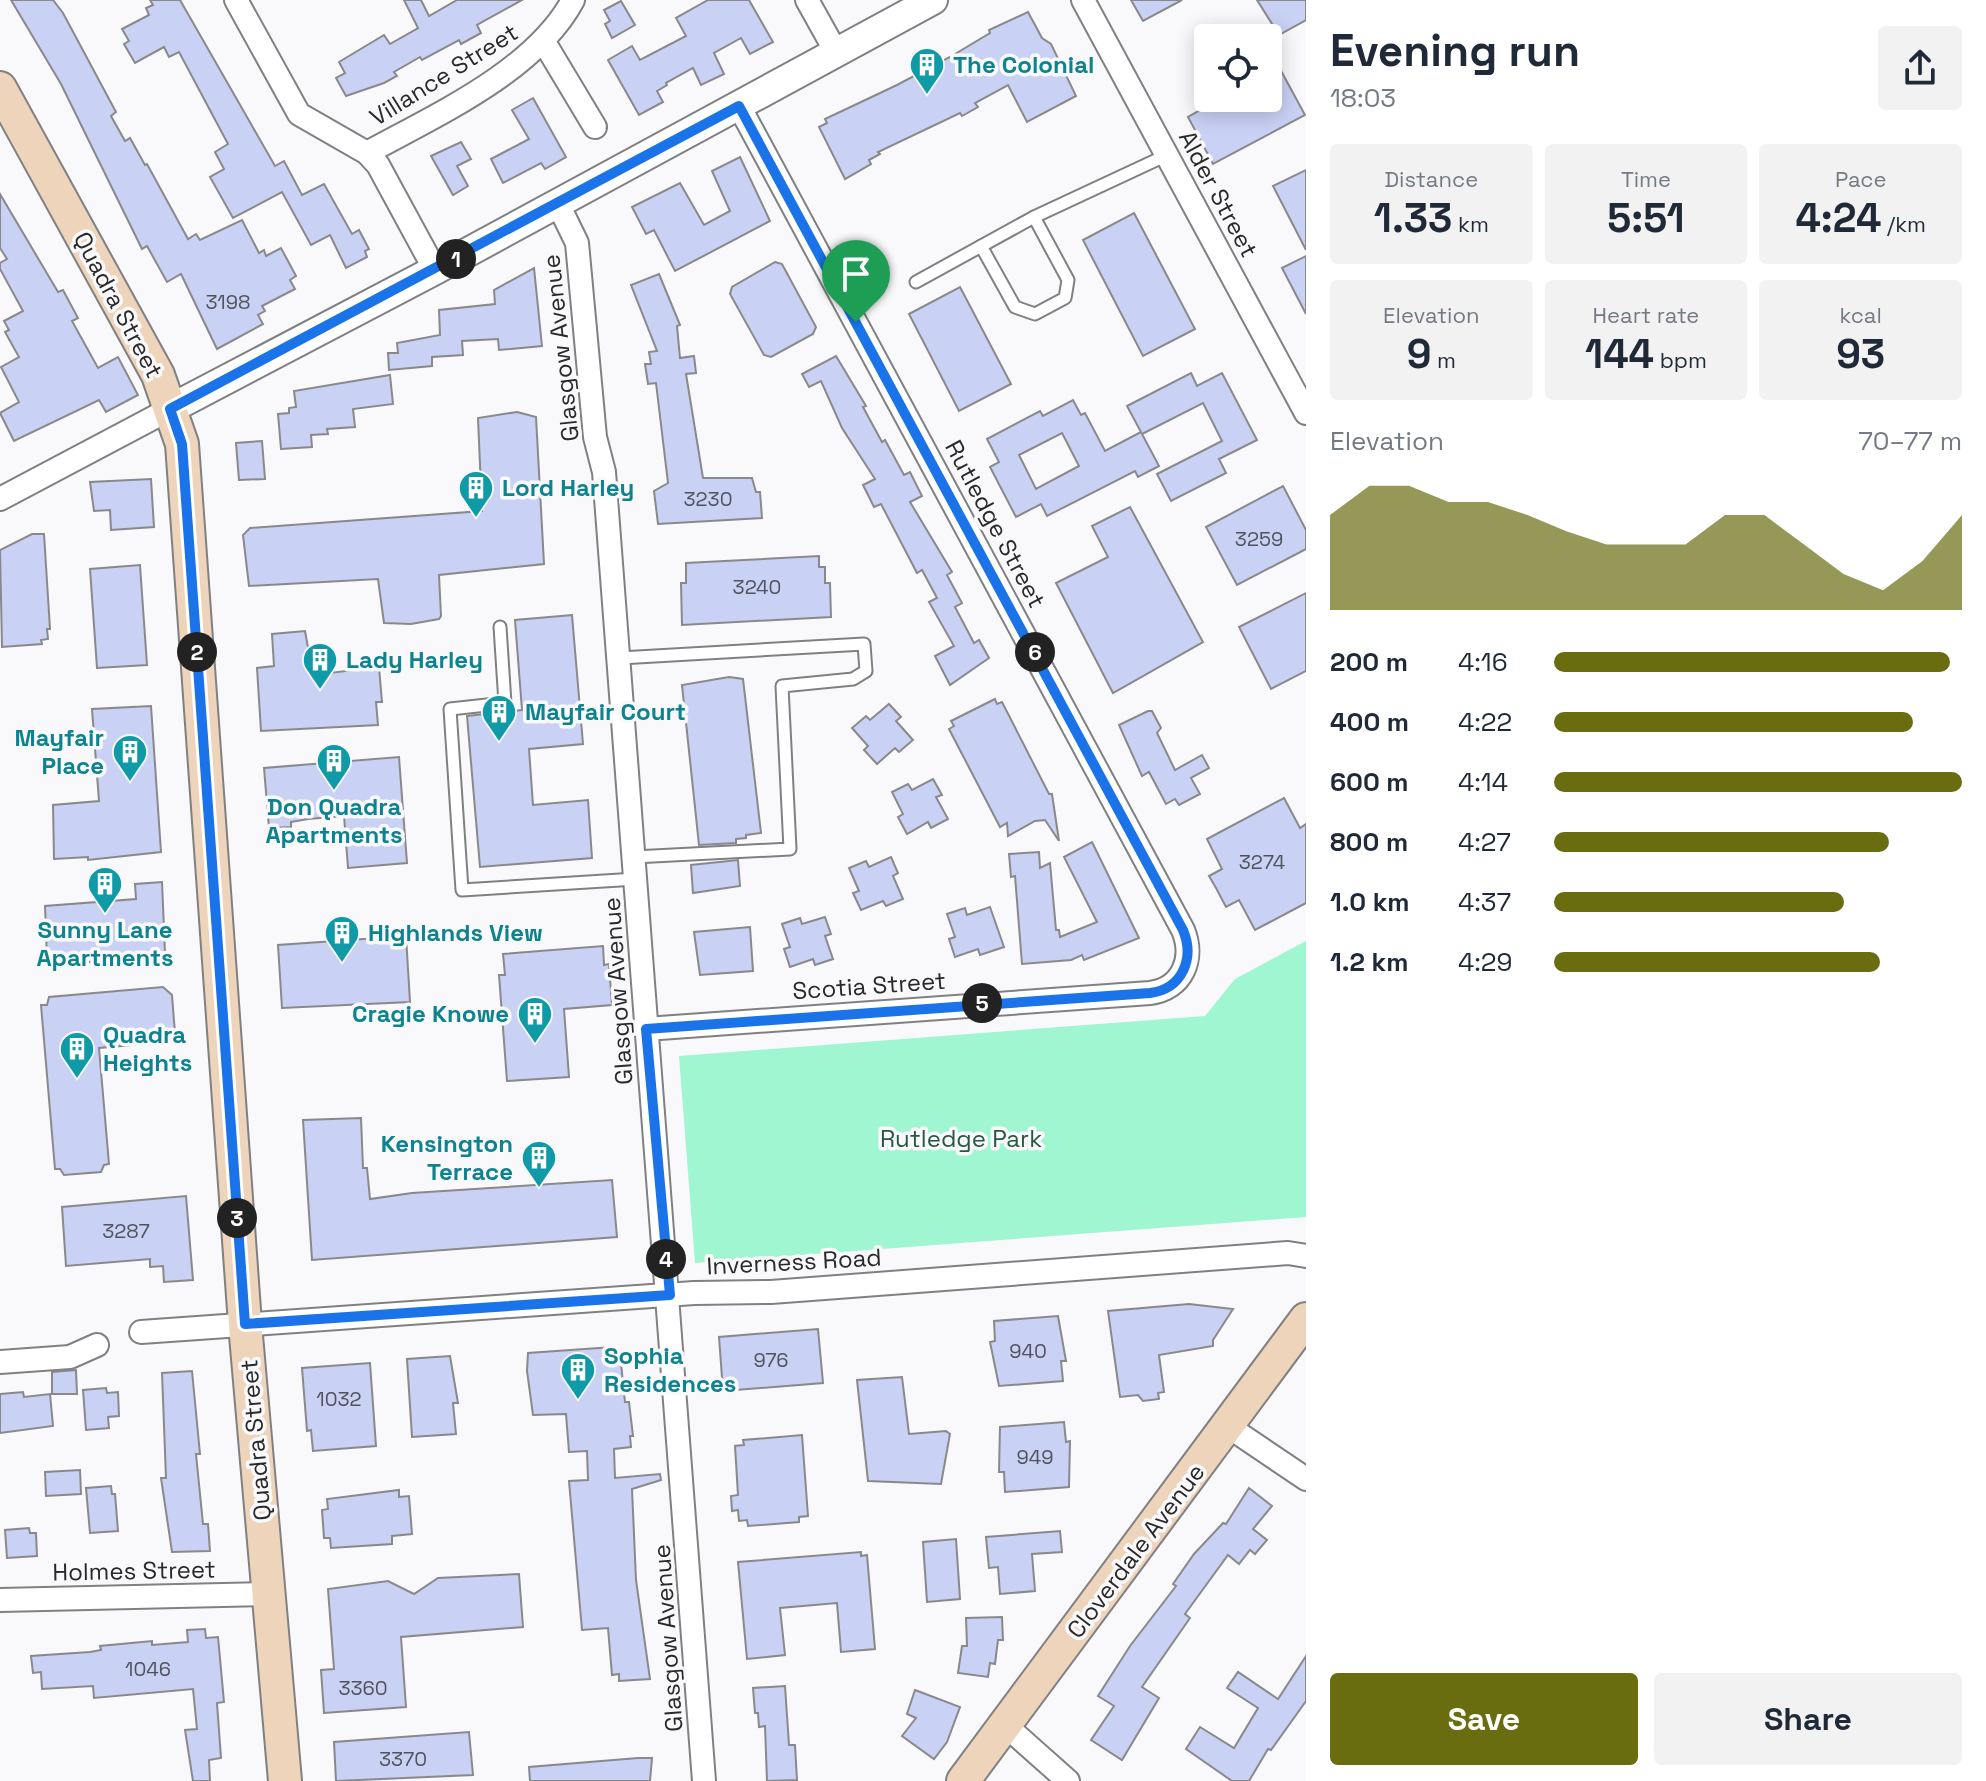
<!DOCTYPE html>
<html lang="en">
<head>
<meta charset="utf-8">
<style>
  body { margin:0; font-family:"Space Grotesk",sans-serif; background:#f2f2f3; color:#1f2937; height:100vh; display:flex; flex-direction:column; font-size:30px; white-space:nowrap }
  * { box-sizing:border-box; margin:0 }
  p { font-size:26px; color:#747a83 }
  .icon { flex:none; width:44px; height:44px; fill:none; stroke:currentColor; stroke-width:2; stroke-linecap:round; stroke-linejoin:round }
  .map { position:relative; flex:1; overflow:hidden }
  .details { display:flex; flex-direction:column; background:#fff; width:680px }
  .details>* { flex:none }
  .tools { position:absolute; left:1194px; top:24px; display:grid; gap:16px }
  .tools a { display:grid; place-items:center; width:88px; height:88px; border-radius:8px; background:#fff; box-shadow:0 4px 20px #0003; font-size:40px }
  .pin { position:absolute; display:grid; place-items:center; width:68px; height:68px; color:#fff; margin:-82px -34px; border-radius:50% 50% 50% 0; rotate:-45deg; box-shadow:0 0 8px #0007 }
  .pin .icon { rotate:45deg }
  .km { position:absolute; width:40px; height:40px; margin:-20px; border-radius:50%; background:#222; color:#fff; font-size:22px; line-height:40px; text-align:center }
  .round { display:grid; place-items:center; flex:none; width:84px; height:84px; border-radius:8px; background:#f2f2f3 }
  .head { display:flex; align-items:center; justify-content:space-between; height:136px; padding:0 24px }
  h1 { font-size:44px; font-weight:700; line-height:60px }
  .figures { display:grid; grid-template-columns:repeat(3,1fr); gap:12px; height:136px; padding:8px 24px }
  .figures div { display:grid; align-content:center; border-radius:8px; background:#f2f2f3; text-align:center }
  .figures b { font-size:40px; font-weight:700 }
  .figures small { font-size:22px; font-weight:400 }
  .figures p { font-size:22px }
  .chart { height:224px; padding:16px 24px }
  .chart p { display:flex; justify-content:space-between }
  .chart svg { width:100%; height:144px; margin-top:8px; fill:#696d10; opacity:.7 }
  .primary-button { display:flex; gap:16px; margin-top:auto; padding:16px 24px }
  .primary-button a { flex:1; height:92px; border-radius:8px; background:#696d10; color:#fff; font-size:32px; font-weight:700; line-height:92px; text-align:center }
  .primary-button a+a { background:#f2f2f3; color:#1f2937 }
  ul { padding:0 24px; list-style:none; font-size:26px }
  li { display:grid; grid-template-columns:128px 96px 1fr; align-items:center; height:60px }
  li i { height:20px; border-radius:10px; background:#696d10 }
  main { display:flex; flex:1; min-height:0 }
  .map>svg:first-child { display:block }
  .green { fill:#a0f6d0 }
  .building { fill:#c9d1f5; stroke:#89898b; stroke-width:2; fill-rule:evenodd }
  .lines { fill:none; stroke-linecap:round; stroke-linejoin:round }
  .service-casing { stroke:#808082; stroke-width:15 }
  .minor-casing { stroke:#808082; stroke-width:26 }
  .tertiary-casing { stroke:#808082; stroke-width:32 }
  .secondary-casing { stroke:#808082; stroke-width:36 }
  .service { stroke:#fff; stroke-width:11 }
  .minor { stroke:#fff; stroke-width:22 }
  .tertiary { stroke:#fff; stroke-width:28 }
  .secondary { stroke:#edd4bb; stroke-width:32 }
  .route-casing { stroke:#fff; stroke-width:16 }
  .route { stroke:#1a73e8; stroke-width:10 }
  .labels { text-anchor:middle; stroke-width:7; stroke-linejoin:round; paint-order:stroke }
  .number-label { font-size:20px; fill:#51535c }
  .culture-label { font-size:24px; font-weight:bold; fill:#0d838f; stroke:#f9f9fb; text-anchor:start }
  .street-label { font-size:24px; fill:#292929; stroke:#f9f9fb }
  .park-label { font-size:24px; fill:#285844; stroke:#f9f9fb }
</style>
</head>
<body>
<main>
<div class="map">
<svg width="1306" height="1781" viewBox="0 0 1306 1781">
  <rect width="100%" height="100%" fill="#f9f9fb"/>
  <polygon class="green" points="1306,941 1306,1217 695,1263 679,1056 1205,1016 1235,979"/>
  <g class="building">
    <polygon points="11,0 53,0 63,13 116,112 111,116 125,141 130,138 145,165 147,164 188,239 196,234 200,240 242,220 259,253 264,250 266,256 281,248 296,276 290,280 295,289 262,306 265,311 258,315 263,324 217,349 181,274 167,282 147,246 142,249 61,84"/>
    <polygon points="150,0 180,0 275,166 284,161 302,195 324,184 352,234 359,230 369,249 365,251 367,257 346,268 330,235 311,245 282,192 233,218 210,177 224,169 215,152 228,144 179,52 169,57 164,47 135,63 124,44 129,41 122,29 149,15 146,8 153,5"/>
    <polygon points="404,0 421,0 429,16 457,0 522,0 477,25 481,33 461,44 459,40 422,60 420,57 394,72 397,76 384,83 346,96 336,78 345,73 339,62 384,35 390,44 418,28"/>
    <polygon points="708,0 749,0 773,42 750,54 741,38 714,53 724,74 701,85 693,68 666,83 667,85 657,91 663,102 639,115 608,60 632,46 640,60 686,36 676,18"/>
    <polygon points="1131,0 1182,0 1143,21"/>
    <polygon points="1257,0 1306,0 1306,20 1279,35"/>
    <polygon points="621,1 635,25 612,38 605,24 610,21 604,10"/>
    <polygon points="1028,12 1042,38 1051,44 1076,96 1027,122 1008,85 975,103 978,107 962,116 960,113 878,152 880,154 869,160 871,164 845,179 819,127 827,123 825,119 897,85 950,57 990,33 989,30"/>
    <polygon points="1279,67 1305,115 1213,164 1188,117 1222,98 1268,98 1268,73"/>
    <polygon points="533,98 566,157 545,169 541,163 503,183 491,159 529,139 512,110"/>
    <polygon points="461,142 471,159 457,166 468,186 453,195 431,156"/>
    <polygon points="740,157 770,221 675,271 654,230 646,234 632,207 680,183 704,225 730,211 712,171"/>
    <polygon points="1306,170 1306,250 1273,186"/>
    <polygon points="0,194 58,292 63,290 78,318 72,321 98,368 118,357 138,395 106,412 99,400 14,441 0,413 19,402 1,367 19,357 5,332 9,330 4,321 23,311 0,269 0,263 7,259 0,248"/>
    <polygon points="1134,213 1195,329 1143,356 1083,240"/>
    <polygon points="1306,256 1306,314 1282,268"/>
    <polygon points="775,262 782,264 816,327 813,334 771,357 764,355 730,294 732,287"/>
    <polygon points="534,268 542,346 499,350 498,339 462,341 463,355 432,357 432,366 389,370 388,353 398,353 397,343 440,335 439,310 495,304 494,290"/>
    <polygon points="659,274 680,325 677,326 680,358 694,356 696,373 686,374 703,478 752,478 756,492 760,492 762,518 658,524 654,491 668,483 656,383 648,384 645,364 651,364 649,352 657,351 631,285"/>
    <polygon points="960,287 1011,384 959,411 909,314"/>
    <polygon points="836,356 866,406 863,407 882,442 885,440 904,475 910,472 922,496 910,502 952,572 947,575 962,603 955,607 974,643 979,640 989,658 950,685 935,656 954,646 929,602 937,598 922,570 917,573 881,504 874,507 863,485 875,479 842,428 821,381 809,387 802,374"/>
    <path d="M1191,373L1197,386L1222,373L1257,440L1219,459L1226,473L1171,501L1157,474L1222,441L1203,403L1142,434L1159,466L1138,477L1135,471L1047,516L1041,504L1016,517L990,467L999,462L987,439L1040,411L1043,416L1073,400L1081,415L1085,413L1105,451L1141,432L1127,406ZM1062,433L1079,466L1036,489L1019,455Z"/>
    <polygon points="390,375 393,404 353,409 355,427 327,429 328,434 311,435 312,447 281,449 278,414 289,413 289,408 296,407 294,391"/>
    <polygon points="517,412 536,417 544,564 439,575 441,616 439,619 411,624 384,623 378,579 249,586 243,535 250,528 482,511 478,418"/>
    <polygon points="262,441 265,479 239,480 236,443"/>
    <polygon points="151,479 154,527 111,530 110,510 94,511 90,482"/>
    <polygon points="1283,486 1306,530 1306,549 1237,585 1206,527"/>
    <polygon points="1130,507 1203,642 1113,693 1056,583 1108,557 1092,526"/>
    <polygon points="32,534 44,534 50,629 47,629 48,639 41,640 42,644 2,647 0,550"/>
    <polygon points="819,556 819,567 825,567 825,583 830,583 831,617 682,625 681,583 686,583 686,563"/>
    <polygon points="140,565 147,665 97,668 90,569"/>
    <polygon points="1306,593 1306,671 1271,689 1239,627"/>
    <polygon points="572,615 583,744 529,749 533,805 588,800 592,858 480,867 467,716 522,710 515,620"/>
    <polygon points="305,631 313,675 379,667 382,702 376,702 378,725 261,731 257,668 274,666 272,634"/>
    <polygon points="729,677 743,679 761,833 746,835 746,838 736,839 736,843 699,845 682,685"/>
    <polygon points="995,699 997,704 1002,702 1049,794 1052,794 1059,841 1045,820 1035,821 1008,836 1007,823 1000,827 949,729 954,726 951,721"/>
    <polygon points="889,704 901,717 896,721 913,740 899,752 895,748 877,764 864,750 868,746 852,728 866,716 870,720"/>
    <polygon points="151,706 161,852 88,860 88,857 54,859 53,805 99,801 92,709"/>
    <polygon points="1148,711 1152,711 1161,728 1157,733 1175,770 1202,755 1209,768 1191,778 1200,794 1179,805 1175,799 1166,804 1149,772 1142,776 1119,725"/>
    <polygon points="399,757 407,863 348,868 344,816 308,819 291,822 291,827 269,828 264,768"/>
    <polygon points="933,779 942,795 936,797 948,819 931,828 928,822 907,834 898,817 903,814 892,792 908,784 912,790"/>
    <polygon points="1284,798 1300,828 1306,824 1306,903 1255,930 1239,900 1226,907 1216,888 1209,876 1222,869 1207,839"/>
    <polygon points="1092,842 1139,938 1084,960 1082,955 1071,960 1022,964 1015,876 1011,877 1009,854 1039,852 1040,868 1050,863 1056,930 1059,930 1060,937 1097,922 1064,857"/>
    <polygon points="891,857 898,873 893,876 903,899 886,906 883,901 861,910 853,893 859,891 849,868 866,861 869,867"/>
    <polygon points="738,860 740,886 693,893 691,865"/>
    <polygon points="162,882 165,953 154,953 154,957 54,965 53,959 47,959 45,906 136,899 135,884"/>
    <polygon points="990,907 1004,947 980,955 978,949 955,957 949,939 955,937 947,914 965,908 967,915"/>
    <polygon points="825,917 831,934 825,936 833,959 815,965 813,959 790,967 784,949 790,947 782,924 800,918 802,924"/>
    <polygon points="750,927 753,971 700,975 694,932"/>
    <polygon points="406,936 410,1002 282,1008 278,945"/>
    <polygon points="603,946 604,965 609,964 612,1005 564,1009 569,1077 507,1081 499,975 505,975 503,954"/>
    <polygon points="163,987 172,995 174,1021 175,1032 167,1036 168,1042 99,1048 109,1164 104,1165 101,1172 64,1175 60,1169 55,1169 41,1005 47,1005 49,997"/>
    <polygon points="361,1118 363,1168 367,1168 370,1199 412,1193 612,1180 617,1237 312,1260 303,1120"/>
    <polygon points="186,1196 193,1280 164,1282 163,1266 150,1267 150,1259 66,1266 62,1207"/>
    <polygon points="1189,1304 1233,1309 1213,1340 1213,1346 1159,1355 1164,1392 1158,1393 1159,1399 1143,1401 1138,1395 1120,1397 1108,1311"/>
    <polygon points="1058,1316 1066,1361 1061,1361 1063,1381 999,1386 990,1342 995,1341 994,1321"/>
    <polygon points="818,1329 823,1383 723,1391 719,1337"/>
    <polygon points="613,1347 621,1363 625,1402 629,1402 633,1436 630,1436 631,1447 614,1449 615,1478 660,1474 661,1480 632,1489 636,1580 650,1679 619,1681 619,1674 612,1675 608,1628 582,1630 569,1481 588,1480 587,1451 569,1452 566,1414 533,1415 527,1371 528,1353"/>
    <polygon points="450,1356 458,1403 453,1403 456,1434 412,1437 407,1359"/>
    <polygon points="370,1363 376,1446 313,1451 311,1430 307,1431 302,1368"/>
    <polygon points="76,1370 77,1394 52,1394 52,1372"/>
    <polygon points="192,1371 200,1454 196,1454 203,1524 208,1524 210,1551 172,1552 161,1478 166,1478 162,1373"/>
    <polygon points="902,1377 909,1434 946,1431 950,1434 941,1484 868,1481 857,1380"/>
    <polygon points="106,1388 107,1393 118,1392 119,1416 108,1417 109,1428 86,1430 83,1390"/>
    <polygon points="23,1392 24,1397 50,1394 53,1426 0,1433 0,1394"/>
    <polygon points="1064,1422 1066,1442 1070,1441 1069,1487 1005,1492 1004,1472 999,1472 1000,1427"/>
    <polygon points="802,1435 808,1516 799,1517 799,1522 748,1526 747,1520 739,1521 738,1510 732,1511 731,1496 738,1495 735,1446 744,1445 743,1440"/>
    <polygon points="80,1470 81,1494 46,1496 45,1472"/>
    <polygon points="111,1486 112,1494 115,1494 118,1531 90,1533 86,1488"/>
    <polygon points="1249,1488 1272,1506 1253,1529 1267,1540 1255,1554 1250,1550 1239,1564 1228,1555 1185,1614 1190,1618 1142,1687 1159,1698 1122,1760 1091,1740 1114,1706 1098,1696 1130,1646 1176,1586 1173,1584 1194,1554 1223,1523 1226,1524"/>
    <polygon points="399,1490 399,1497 409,1496 412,1534 392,1536 392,1544 331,1548 330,1538 324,1538 322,1510 328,1509 327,1499"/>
    <polygon points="29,1528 30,1533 36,1533 37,1556 7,1558 5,1530"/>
    <polygon points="1060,1531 1062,1552 1032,1554 1035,1591 1000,1594 998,1567 989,1568 986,1537"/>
    <polygon points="956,1539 960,1599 927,1602 923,1542"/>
    <polygon points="861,1552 861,1556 867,1555 875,1649 841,1652 837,1603 780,1608 785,1655 747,1659 738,1562"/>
    <polygon points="519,1574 523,1627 401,1637 406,1707 324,1713 321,1670 334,1669 328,1589 388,1581 414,1594 438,1578"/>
    <polygon points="1002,1617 1003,1640 998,1640 995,1664 990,1663 988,1677 958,1673 962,1646 967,1646 966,1618"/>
    <polygon points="205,1629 206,1638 218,1637 224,1702 217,1703 221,1758 209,1760 210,1781 193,1781 185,1730 197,1729 193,1689 94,1698 93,1686 42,1689 41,1672 33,1673 31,1656 90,1652 101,1650 100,1646 152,1641 152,1645 188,1642 187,1630"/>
    <polygon points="1306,1656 1306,1701 1271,1750 1268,1749 1249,1781 1232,1781 1186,1749 1200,1727 1234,1748 1258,1708 1227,1688 1238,1672 1278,1699"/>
    <polygon points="785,1686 789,1745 795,1745 797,1780 767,1781 765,1726 759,1727 758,1713 755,1713 753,1688"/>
    <polygon points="915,1690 960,1707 947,1742 934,1759 902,1736 916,1718 907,1714"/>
    <polygon points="469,1732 473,1775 336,1781 334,1742"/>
    <polygon points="638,1758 652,1758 650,1781 530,1781 529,1767"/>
  </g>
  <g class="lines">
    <defs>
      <g id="service">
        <polyline points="981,246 1015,307 1035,314 1065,298 1068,280 1034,217"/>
        <polyline points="916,282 1034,217 1167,155"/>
        <polyline points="500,627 505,703 450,709 462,890 636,879"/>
        <polyline points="620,658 864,644 866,671 853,679 782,686 790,849 634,857"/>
      </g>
      <g id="minor">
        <polyline points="236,0 299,114 367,153 378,165 435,270"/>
        <polyline points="807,0 836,52"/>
        <polyline points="1083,0 1306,413"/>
        <polyline points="544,42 595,127"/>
        <path d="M367,153C436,115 535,71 573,0"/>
        <polyline points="558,204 577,243 595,437 604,472 704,1781"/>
        <polyline points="0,499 170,409"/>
        <path d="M646,1029L1150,993C1182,989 1195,959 1183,930L739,106"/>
        <polyline points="141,1332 694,1293 771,1292 1288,1253 1306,1256"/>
        <polyline points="0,1362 70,1357 97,1345"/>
        <polyline points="1229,1427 1306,1479"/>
        <polyline points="0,1600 270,1594"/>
        <polyline points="1005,1725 1068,1781"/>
      </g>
      <polyline id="tertiary" points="170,409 435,270 933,0"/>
      <g id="secondary">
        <polyline points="0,88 158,375 182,444 245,1324 285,1781"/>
        <polyline points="963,1781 1306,1319"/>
      </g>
    </defs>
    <use href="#service" class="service-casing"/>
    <use href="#minor" class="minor-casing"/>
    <use href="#tertiary" class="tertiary-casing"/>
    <use href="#secondary" class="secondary-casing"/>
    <use href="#service" class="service"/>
    <use href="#minor" class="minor"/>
    <use href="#tertiary" class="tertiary"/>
    <use href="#secondary" class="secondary"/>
  </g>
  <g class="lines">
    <defs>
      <path id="route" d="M739,106L1183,930C1195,959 1182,989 1150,993L646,1029L670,1295L245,1324L182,444L170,409Z"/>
    </defs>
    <use href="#route" class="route-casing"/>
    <use href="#route" class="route"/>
  </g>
  <defs>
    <symbol id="building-pin" viewBox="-11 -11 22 30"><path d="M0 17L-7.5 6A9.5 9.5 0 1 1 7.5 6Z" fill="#0f9aa8" stroke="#f9f9fb"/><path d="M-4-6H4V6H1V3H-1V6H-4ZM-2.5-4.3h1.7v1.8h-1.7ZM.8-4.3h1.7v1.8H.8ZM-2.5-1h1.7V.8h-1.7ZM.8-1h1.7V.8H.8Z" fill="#fff"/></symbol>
  </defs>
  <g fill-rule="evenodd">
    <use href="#building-pin" x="907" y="45" width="40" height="54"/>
    <use href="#building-pin" x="456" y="468" width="40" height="54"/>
    <use href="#building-pin" x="300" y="640" width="40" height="54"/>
    <use href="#building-pin" x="479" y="692" width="40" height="54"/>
    <use href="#building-pin" x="110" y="732" width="40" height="54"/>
    <use href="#building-pin" x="314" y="741" width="40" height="54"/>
    <use href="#building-pin" x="85" y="864" width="40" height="54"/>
    <use href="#building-pin" x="322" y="913" width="40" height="54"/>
    <use href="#building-pin" x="515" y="994" width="40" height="54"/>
    <use href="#building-pin" x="57" y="1029" width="40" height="54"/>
    <use href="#building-pin" x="519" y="1138" width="40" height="54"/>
    <use href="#building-pin" x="558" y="1350" width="40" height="54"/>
  </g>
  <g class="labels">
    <g class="number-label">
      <text x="228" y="309">3198</text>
      <text x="708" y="506">3230</text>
      <text x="1259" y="546">3259</text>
      <text x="757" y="594">3240</text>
      <text x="1262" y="869">3274</text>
      <text x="126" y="1238">3287</text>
      <text x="1028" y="1358">940</text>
      <text x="771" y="1367">976</text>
      <text x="339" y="1406">1032</text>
      <text x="1035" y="1464">949</text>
      <text x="148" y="1676">1046</text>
      <text x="363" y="1695">3360</text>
      <text x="403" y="1766">3370</text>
    </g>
    <g class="culture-label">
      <text x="953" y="73">The Colonial</text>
      <text x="502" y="496">Lord Harley</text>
      <text x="346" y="668">Lady Harley</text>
      <text x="525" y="720">Mayfair Court</text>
      <text x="104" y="746" text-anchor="end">Mayfair<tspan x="104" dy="28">Place</tspan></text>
      <text x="334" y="815" text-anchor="middle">Don Quadra<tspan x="334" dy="28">Apartments</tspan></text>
      <text x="105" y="938" text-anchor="middle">Sunny Lane<tspan x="105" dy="28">Apartments</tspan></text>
      <text x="368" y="941">Highlands View</text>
      <text x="509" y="1022" text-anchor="end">Cragie Knowe</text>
      <text x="103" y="1043">Quadra<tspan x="103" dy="28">Heights</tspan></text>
      <text x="513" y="1152" text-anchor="end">Kensington<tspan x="513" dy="28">Terrace</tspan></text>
      <text x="604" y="1364">Sophia<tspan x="604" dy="28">Residences</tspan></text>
    </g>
    <g class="street-label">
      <text transform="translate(444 75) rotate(-32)" y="8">Villance Street</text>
      <text transform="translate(1218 194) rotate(62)" y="8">Alder Street</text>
      <text transform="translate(118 305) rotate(62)" y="8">Quadra Street</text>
      <text transform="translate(561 348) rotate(-96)" y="8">Glasgow Avenue</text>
      <text transform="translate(995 524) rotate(62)" y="8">Rutledge Street</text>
      <text transform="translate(869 986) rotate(-4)" y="8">Scotia Street</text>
      <text transform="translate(618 991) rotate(-94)" y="8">Glasgow Avenue</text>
      <text transform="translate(794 1262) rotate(-3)" y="8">Inverness Road</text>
      <text transform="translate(256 1440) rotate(-95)" y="8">Quadra Street</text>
      <text transform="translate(1136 1551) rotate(-53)" y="8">Cloverdale Avenue</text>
      <text transform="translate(134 1571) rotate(-1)" y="8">Holmes Street</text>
      <text transform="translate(668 1638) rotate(-94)" y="8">Glasgow Avenue</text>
    </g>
    <g class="park-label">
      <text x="961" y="1147">Rutledge Park</text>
    </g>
  </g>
</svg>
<div class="tools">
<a><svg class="icon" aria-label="locate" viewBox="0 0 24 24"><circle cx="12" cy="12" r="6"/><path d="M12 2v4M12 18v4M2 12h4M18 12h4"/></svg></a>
</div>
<div class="pin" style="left:856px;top:322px;background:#1e9e55"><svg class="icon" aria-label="arrive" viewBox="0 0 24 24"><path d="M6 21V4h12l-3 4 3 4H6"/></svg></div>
<b class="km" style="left:456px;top:259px">1</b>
<b class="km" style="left:197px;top:652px">2</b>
<b class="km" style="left:237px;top:1218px">3</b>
<b class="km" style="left:666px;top:1259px">4</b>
<b class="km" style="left:982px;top:1003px">5</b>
<b class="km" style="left:1035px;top:652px">6</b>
</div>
<section class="details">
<div class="head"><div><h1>Evening run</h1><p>18:03</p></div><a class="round"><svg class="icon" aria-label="share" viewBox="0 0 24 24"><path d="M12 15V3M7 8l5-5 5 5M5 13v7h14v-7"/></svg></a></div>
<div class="figures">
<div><p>Distance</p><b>1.33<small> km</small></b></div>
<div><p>Time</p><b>5:51</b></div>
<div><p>Pace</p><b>4:24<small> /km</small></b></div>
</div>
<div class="figures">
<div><p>Elevation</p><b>9<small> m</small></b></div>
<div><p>Heart rate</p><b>144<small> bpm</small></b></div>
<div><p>kcal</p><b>93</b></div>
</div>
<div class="chart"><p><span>Elevation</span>70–77 m</p>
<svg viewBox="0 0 160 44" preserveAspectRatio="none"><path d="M0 44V15L10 6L20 6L30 11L40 11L50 15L60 20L70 24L80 24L90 24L100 15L110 15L120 24L130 33L140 38L150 29L160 15V44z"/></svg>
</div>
<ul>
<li><b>200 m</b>4:16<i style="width:97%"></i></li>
<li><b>400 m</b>4:22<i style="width:88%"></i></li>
<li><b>600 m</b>4:14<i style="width:100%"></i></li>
<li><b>800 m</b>4:27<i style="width:82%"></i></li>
<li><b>1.0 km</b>4:37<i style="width:71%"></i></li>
<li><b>1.2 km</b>4:29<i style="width:80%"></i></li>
</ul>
<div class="primary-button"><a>Save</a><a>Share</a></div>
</section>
</main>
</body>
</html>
